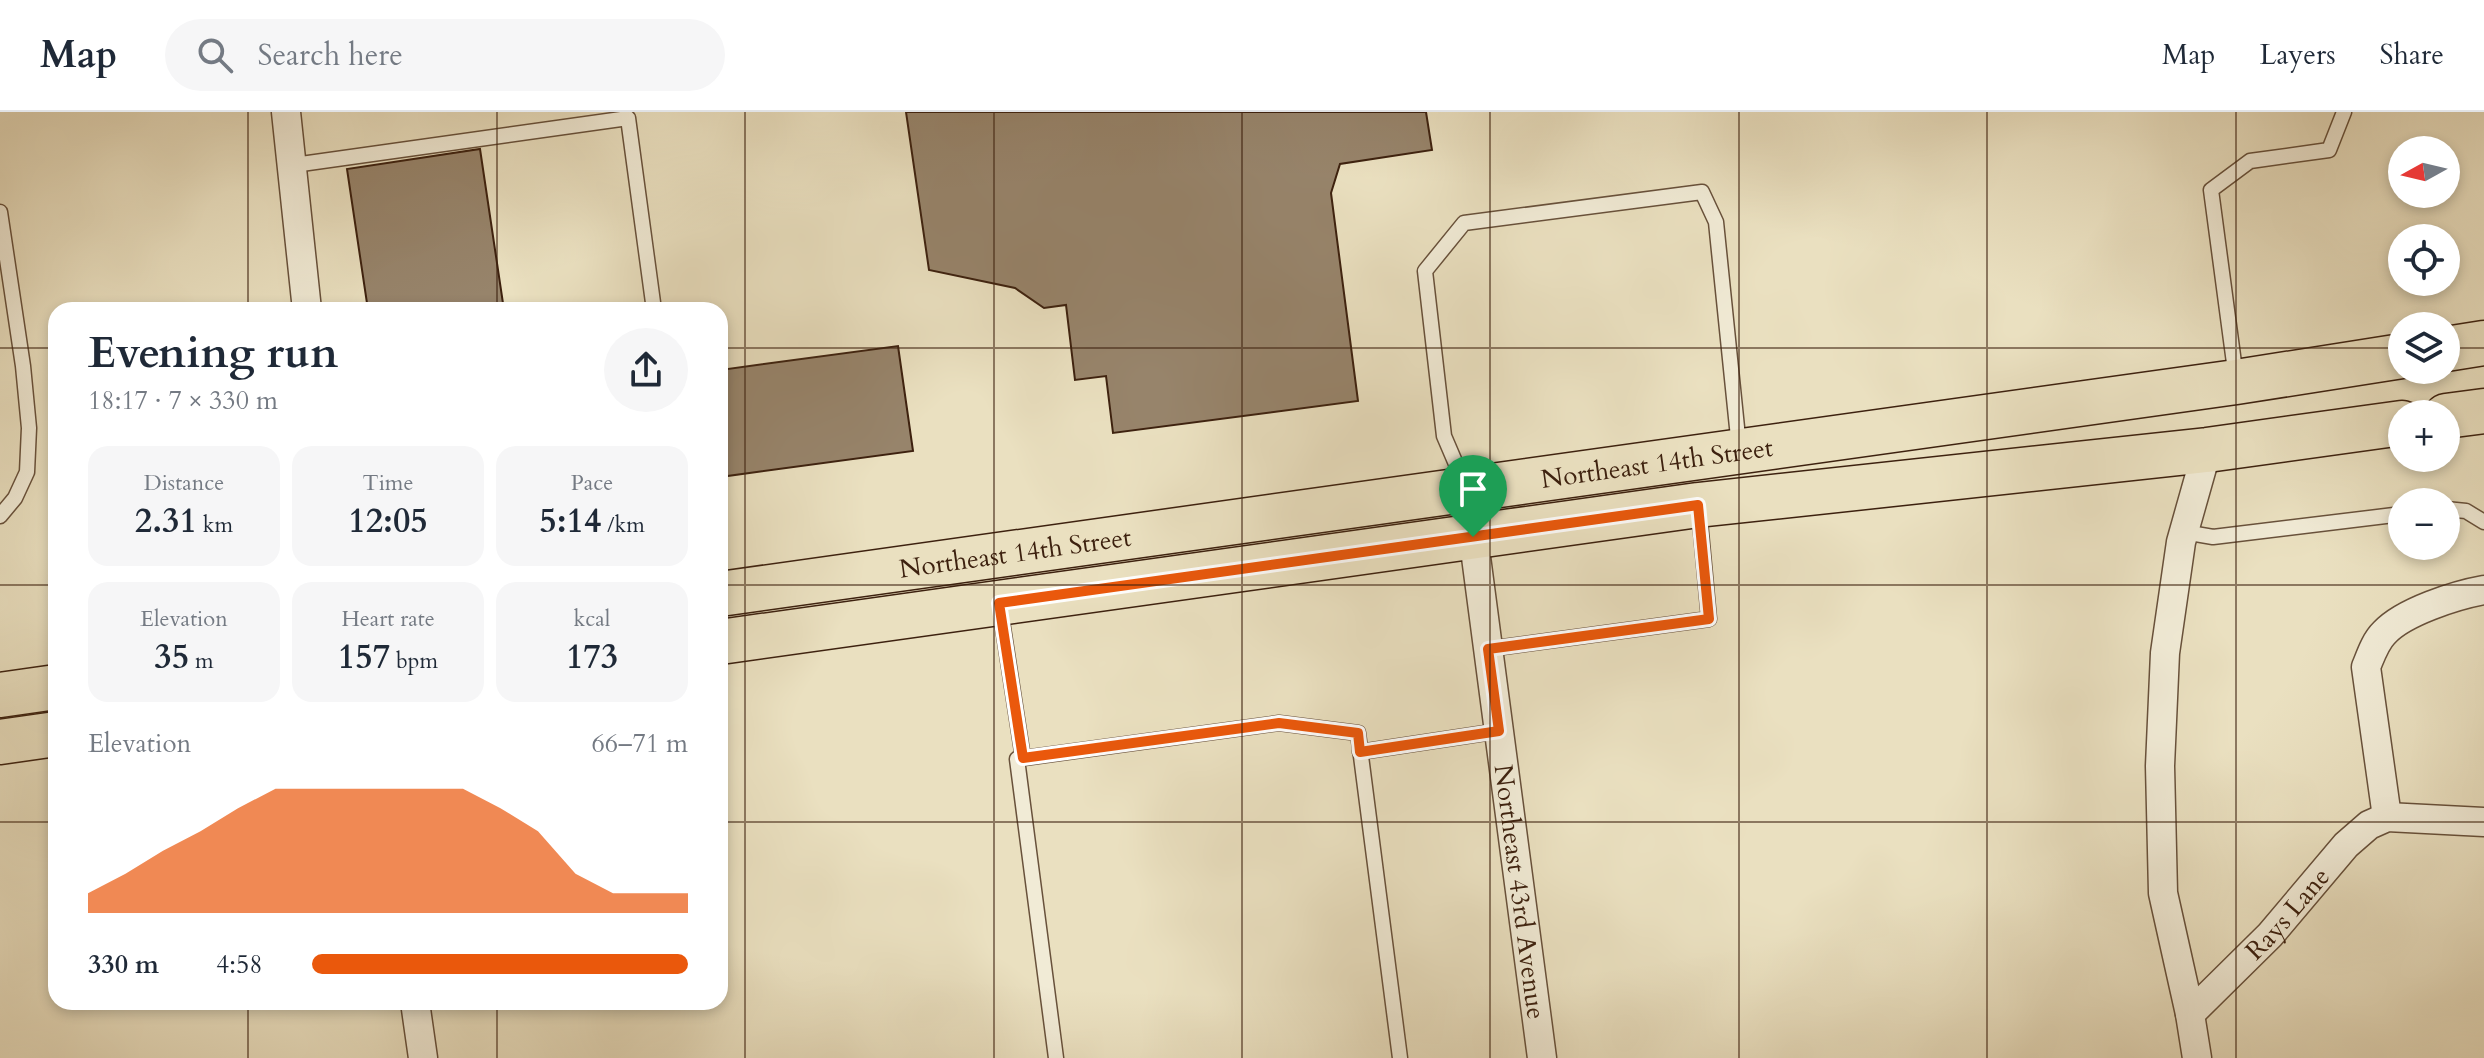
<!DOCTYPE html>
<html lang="en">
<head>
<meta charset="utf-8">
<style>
  body { margin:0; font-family:Cardo,serif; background:#f6f6f7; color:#1f2937; height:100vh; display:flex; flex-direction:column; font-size:30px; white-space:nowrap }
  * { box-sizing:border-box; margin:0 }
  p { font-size:26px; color:#747a83 }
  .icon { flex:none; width:44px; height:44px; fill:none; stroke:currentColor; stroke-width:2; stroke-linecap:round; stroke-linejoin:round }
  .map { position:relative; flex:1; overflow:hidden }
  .drawer { position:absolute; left:48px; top:190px; width:680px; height:708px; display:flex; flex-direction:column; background:#fff; border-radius:24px; box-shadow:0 4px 12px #0003 }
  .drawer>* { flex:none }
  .needle { width:52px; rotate:262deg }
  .fabs { position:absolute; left:2388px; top:24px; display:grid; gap:16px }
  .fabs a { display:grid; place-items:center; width:72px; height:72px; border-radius:50%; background:#fff; box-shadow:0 4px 12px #0003; font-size:40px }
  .pin { position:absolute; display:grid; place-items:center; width:68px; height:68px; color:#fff; margin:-82px -34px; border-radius:50% 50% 50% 0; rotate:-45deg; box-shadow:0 0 8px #0007 }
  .pin .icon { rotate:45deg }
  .round { display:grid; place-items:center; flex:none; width:84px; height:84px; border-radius:42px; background:#f6f6f7 }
  .summary { display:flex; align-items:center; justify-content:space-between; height:136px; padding:0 40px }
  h1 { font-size:44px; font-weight:600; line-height:60px }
  .metrics { display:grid; grid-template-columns:repeat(3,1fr); gap:12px; height:136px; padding:8px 40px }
  .metrics div { display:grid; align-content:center; border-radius:20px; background:#f6f6f7; text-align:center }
  .metrics b { font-size:34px; font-weight:600 }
  .metrics small { font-size:22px; font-weight:400 }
  .metrics p { font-size:22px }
  .chart { height:224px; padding:16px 40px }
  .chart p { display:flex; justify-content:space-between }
  .chart svg { width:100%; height:144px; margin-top:8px; fill:#ea580c; opacity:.7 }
  ul { padding:0 40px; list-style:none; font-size:26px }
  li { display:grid; grid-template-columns:128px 96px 1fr; align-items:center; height:60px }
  li i { height:20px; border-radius:10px; background:#ea580c }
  header { display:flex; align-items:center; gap:48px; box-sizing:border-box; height:112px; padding:0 40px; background:#fff; border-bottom:2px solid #e0e1e3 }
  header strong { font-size:38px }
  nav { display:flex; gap:44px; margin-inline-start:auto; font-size:28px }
  .search { width:560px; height:72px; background:#f6f6f7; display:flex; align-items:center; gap:20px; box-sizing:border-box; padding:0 28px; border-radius:44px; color:#747a83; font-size:30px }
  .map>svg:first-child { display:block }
  .building { fill:#97846b; stroke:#3d210f; stroke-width:2 }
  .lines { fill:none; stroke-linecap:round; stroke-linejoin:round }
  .lane-casing { stroke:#68513b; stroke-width:17 }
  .street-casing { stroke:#68513b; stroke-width:31 }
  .primary-casing { stroke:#3d210f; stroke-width:47 }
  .lane { stroke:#f1ebd6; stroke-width:14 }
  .street { stroke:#f1ebd6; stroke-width:28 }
  .primary { stroke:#eae0c0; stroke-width:44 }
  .route-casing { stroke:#fff; stroke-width:16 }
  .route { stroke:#ea580c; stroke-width:10 }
  .grid { fill:none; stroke:#3d210f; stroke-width:2; stroke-opacity:0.55 }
  .labels { text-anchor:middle; stroke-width:8; stroke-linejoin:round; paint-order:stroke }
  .street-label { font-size:26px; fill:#3d210f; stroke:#f1ebd6 }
</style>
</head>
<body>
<header>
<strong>Map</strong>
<div class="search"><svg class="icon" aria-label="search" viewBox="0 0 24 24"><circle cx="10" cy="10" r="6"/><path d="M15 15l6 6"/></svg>Search here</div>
<nav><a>Map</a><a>Layers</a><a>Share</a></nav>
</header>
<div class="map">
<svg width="2484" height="946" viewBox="0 0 2484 946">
  <rect width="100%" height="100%" fill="#eae0c0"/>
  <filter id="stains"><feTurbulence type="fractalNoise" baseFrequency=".0025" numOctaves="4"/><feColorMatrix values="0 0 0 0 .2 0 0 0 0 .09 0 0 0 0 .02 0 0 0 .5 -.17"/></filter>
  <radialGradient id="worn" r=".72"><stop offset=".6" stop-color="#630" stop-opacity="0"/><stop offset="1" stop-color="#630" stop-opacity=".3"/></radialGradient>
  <g class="building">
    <polygon points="906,0 1426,0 1432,38 1340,52 1331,81 1358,289 1113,321 1106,264 1075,268 1066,193 1044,196 1015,176 929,158"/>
    <polygon points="480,37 504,198 368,198 347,57"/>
    <polygon points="898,234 913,339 720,365 720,258"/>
  </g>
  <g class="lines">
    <defs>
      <g id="lane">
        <polyline points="294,53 628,6 654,198"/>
        <polyline points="0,100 23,254 29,316 27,360 15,386 0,404"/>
        <polyline points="2236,266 2211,78 2250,49 2329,38 2344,0"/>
        <polyline points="1465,373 1444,324 1425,159 1464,111 1702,80 1716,110 1739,335"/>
        <polyline points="2446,397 2466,399 2484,410"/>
        <polyline points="2184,420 2213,425 2402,402"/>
        <polyline points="1000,496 1023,646"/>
        <polyline points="1488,537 1709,507 1699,398"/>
        <polyline points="1360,640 1499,619"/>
        <polyline points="1056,946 1017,647 1279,611 1358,621 1400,946"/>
      </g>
      <g id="street">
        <polyline points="286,0 307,198"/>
        <path id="s1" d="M1471,407L1542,946"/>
        <path d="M2387,705L2366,555C2371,543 2375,530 2384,521C2403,500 2456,483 2484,478"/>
        <polyline points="415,890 423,946"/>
        <path id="s2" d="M2190,902L2270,823L2346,733L2369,713L2387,705L2484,710"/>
        <polyline points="2197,946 2190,902 2163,781 2160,654 2165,541 2181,430 2207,338"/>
      </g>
      <g id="primary">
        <polyline points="2446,237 2484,231"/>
        <polyline points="2446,304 2484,299"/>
        <path id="s3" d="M720,482L2236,270L2402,244"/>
        <polyline points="720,530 1698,393 2207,338 2402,311"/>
        <polyline points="0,583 56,575"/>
        <polyline points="0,630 56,622"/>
      </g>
    </defs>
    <use href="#lane" class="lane-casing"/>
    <use href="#street" class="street-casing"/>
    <use href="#primary" class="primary-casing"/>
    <use href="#lane" class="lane"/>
    <use href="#street" class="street"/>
    <use href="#primary" class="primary"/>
  </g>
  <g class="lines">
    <defs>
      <polygon id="route" points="1698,393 1709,507 1488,537 1499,619 1360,640 1358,621 1279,611 1023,646 999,491"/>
    </defs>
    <use href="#route" class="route-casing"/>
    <use href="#route" class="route"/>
  </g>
  <path class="grid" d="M248,0V198M497,0V198M745,0V946M994,0V946M1242,0V946M1490,0V946M1739,0V946M1987,0V946M2236,0V946M0,236H56M720,236H2402M2446,236H2484M0,473H56M720,473H2484M0,710H56M720,710H2484M248,890V946M497,890V946"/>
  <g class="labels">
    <g class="street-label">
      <text dy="9" stroke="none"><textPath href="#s3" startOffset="946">Northeast 14th Street</textPath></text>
      <text dy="9" stroke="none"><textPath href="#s3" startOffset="298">Northeast 14th Street</textPath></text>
      <text dy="9" stroke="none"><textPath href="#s1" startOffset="376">Northeast 43rd Avenue</textPath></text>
      <text dy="9" stroke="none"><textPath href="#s2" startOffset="140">Rays Lane</textPath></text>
    </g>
  </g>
  <rect width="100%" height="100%" filter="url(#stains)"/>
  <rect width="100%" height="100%" fill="url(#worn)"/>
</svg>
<div class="fabs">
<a><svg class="needle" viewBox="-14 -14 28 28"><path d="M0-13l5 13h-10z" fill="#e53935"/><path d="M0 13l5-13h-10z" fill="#747a83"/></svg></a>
<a><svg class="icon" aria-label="locate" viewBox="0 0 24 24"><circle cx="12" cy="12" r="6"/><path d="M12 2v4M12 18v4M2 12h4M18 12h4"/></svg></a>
<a><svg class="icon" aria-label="layers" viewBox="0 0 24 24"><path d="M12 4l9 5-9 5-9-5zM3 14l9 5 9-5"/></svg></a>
<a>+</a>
<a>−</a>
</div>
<div class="pin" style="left:1473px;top:425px;background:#1e9e55"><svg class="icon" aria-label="arrive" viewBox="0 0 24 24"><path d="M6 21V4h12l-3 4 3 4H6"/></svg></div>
<section class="drawer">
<div class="summary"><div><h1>Evening run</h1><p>18:17 · 7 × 330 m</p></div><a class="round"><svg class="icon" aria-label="share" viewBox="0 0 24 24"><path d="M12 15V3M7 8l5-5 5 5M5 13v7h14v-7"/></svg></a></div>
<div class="metrics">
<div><p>Distance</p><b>2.31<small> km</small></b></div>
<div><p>Time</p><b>12:05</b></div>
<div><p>Pace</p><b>5:14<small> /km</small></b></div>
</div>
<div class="metrics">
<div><p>Elevation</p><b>35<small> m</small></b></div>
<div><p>Heart rate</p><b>157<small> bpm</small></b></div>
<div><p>kcal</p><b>173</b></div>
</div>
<div class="chart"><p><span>Elevation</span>66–71 m</p>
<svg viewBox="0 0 160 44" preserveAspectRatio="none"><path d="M0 44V38L10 32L20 25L30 19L40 12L50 6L60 6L70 6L80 6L90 6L100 6L110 12L120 19L130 32L140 38L150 38L160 38V44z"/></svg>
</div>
<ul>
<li><b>330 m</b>4:58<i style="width:100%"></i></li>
</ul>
</section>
</div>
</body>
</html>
